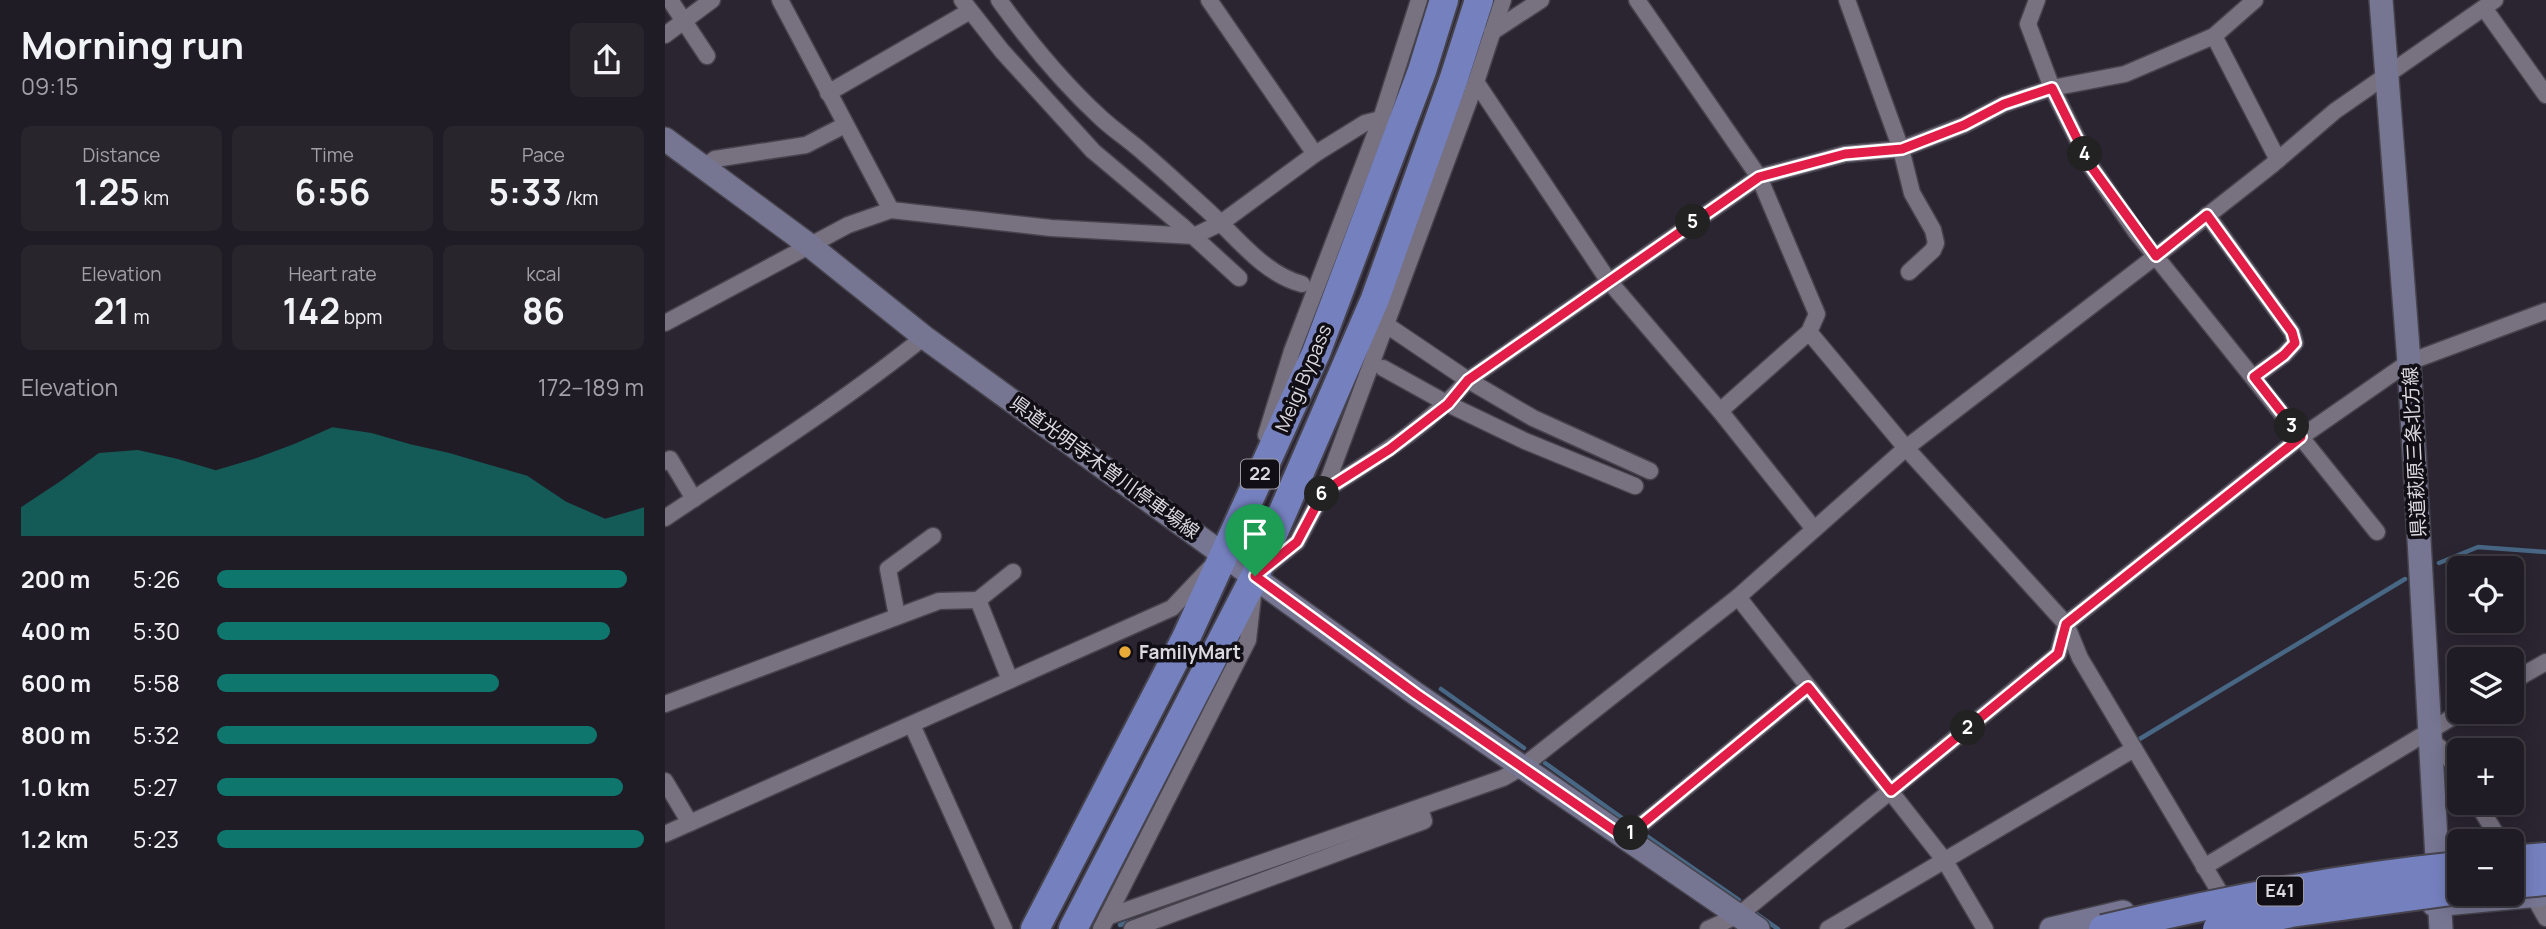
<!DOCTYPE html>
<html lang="en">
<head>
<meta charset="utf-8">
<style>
  body { margin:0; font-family:Manrope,"Noto Sans JP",sans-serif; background:#28252d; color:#f1f3f6; height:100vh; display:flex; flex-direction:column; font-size:26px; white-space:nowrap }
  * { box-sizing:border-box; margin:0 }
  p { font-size:23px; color:#a2a1a7 }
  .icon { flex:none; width:38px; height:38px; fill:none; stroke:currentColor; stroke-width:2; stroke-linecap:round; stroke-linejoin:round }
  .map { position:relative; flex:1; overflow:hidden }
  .sheet { display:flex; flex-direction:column; background:#201c25; width:665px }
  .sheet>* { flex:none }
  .tools { position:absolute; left:1782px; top:556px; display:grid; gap:14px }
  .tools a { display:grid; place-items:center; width:77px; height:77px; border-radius:10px; background:#201c25; box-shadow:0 4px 18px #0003,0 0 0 2px #3d3a42; font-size:35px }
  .pin { position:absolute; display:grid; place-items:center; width:60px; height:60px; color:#fff; margin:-72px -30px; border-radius:50% 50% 50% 0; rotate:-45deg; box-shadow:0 0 7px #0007 }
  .pin .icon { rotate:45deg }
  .km { position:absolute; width:35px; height:35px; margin:-18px; border-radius:50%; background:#222; color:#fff; font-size:19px; line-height:35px; text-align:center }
  .round { display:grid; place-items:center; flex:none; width:74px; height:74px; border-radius:10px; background:#28252d }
  .head { display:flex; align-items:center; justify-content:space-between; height:119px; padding:0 21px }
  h1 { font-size:38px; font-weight:700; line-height:52px }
  .metrics { display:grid; grid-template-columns:repeat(3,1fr); gap:10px; height:119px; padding:7px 21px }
  .metrics div { display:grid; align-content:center; border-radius:10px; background:#28252d; text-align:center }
  .metrics b { font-size:35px; font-weight:700 }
  .metrics small { font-size:19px; font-weight:400 }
  .metrics p { font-size:19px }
  .chart { height:196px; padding:14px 21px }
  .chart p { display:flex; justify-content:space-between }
  .chart svg { width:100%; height:126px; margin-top:7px; fill:#0f766e; opacity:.7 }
  ul { padding:0 21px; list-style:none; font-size:23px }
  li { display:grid; grid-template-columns:112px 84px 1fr; align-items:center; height:52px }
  li i { height:18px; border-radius:9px; background:#0f766e }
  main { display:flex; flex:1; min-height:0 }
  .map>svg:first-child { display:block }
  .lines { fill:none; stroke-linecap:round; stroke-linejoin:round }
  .stream { stroke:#486784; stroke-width:4.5 }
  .street-casing { stroke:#46434d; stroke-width:19 }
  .secondary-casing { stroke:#46434d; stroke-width:26 }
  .highway-casing { stroke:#46434d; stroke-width:32 }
  .street { stroke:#777180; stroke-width:16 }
  .secondary { stroke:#767693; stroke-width:23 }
  .highway { stroke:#7581bf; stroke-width:28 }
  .highway-bridge-casing { stroke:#46434d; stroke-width:32; stroke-linecap:butt }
  .highway-bridge { stroke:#7581bf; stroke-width:28 }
  .route-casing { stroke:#fff; stroke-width:14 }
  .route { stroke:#e11d48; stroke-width:9 }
  .poi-dot { fill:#eaaa38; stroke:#110f15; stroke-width:2.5 }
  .labels { text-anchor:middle; stroke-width:7; stroke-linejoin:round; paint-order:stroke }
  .shield { fill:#110f15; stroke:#9e9ca3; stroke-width:2 }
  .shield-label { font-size:18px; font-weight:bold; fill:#dbd8e0 }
  .street-label { font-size:19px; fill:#dbd8e0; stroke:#110f15 }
  .poi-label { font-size:19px; font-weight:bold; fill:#dbd8e0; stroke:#110f15; text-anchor:start }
</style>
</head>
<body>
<main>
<section class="sheet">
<div class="head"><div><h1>Morning run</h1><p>09:15</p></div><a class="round"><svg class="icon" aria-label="share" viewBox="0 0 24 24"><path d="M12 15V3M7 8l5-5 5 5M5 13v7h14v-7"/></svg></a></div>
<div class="metrics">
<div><p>Distance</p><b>1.25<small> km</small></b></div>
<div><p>Time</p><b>6:56</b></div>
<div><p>Pace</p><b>5:33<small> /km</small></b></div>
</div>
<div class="metrics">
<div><p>Elevation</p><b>21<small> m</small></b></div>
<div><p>Heart rate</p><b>142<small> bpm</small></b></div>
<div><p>kcal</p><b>86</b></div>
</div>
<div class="chart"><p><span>Elevation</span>172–189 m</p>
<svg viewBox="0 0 160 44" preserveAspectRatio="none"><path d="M0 44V34L10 25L20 15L30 14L40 17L50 21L60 17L70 12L80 6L90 8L100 12L110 15L120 19L130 23L140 32L150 38L160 34V44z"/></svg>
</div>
<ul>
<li><b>200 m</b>5:26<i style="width:96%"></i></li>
<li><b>400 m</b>5:30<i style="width:92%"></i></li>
<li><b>600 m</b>5:58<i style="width:66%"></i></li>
<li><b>800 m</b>5:32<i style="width:89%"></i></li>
<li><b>1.0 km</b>5:27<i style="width:95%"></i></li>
<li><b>1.2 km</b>5:23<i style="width:100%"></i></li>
</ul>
</section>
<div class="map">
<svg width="1881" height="929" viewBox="0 0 1881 929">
  <rect width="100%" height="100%" fill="#2a2531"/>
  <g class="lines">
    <g class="stream">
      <polyline points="1774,563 1813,547 1881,552"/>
      <polyline points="776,689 859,748"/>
      <polyline points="1473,740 1740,579"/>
      <polyline points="880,763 964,823"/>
      <polyline points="976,832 1074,900"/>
      <polyline points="1089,912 1113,929"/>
      <polyline points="455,925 468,921"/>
    </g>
    <defs>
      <g id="street">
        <polyline points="5,0 42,56"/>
        <polyline points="115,0 226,210"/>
        <polyline points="297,0 337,51 428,151 516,225 574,278"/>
        <path d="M334,0C364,42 398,83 436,118C450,131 467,142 481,155C502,173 521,191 541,209C571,236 597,273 637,284"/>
        <polyline points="544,0 650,154"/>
        <polyline points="972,0 1094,177 1152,314 1144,332 1055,411"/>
        <polyline points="1182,0 1236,149 1247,193 1268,230 1271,243 1268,250 1244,272"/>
        <polyline points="1372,0 1363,24 1387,88 1425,165 1471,232 1712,532"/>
        <polyline points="1590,0 1549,36 1613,160"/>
        <polyline points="1819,8 1881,95"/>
        <polyline points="827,32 876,0"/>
        <polyline points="0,35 47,0"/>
        <polyline points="811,82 943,280 1055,411 1149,529"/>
        <polyline points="163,93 305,11"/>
        <polyline points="39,167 50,159 141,145 180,125"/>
        <polyline points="1542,215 1627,332 1630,343 1619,355 1589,377"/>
        <polyline points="0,323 183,225 226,210 386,228 529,236 556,223 650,154 700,123 716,119"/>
        <polyline points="726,328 803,380 868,418 985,471"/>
        <polyline points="1144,332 1241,448 1401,624 1415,658 1563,906"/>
        <polyline points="718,368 783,404 860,441 970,486"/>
        <polyline points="601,435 627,351 716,119 754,0"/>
        <polyline points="0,462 5,459 29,499"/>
        <path d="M659,491C710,458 763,427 803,380L1094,177L1180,154L1236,149L1299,125L1339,104L1387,88L1460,74L1549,36"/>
        <path d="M0,518C88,459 177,403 259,337"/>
        <polyline points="597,570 632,542 659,491 811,82 838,0"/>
        <polyline points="1073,597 1280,861 1320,929"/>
        <polyline points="313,600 348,572"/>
        <polyline points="232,616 223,569 268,536"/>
        <polyline points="1846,682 1881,662"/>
        <polyline points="0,704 274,601 313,600 345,680"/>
        <polyline points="247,725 339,929"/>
        <polyline points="1765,739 1780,752 1794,774"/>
        <polyline points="0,781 25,823"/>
        <polyline points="1812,803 1836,842"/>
        <polyline points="0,834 507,608 545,568"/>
        <polyline points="960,838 1143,687"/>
        <polyline points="1539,867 1796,712"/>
        <polyline points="1864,888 1881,918"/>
        <polyline points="442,917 838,778 857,767 1073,597 1241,448 1491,256 1607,165 1670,111 1830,0"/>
        <polyline points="436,929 583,640 588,596"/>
        <polyline points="467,929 759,821 755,808"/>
        <polyline points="1043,929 1074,915 1393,654 1401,624 1636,437 1744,362 1881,311"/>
        <polyline points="1163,929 1469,749"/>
      </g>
      <g id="secondary">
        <polyline points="1716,0 1744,362 1776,929"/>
        <polyline points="0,139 144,245 259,337 622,601 751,694 1093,929"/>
        <polyline points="1769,905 1874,895"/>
        <polyline points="1386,929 1458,912"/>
      </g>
      <g id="highway">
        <polyline points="370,929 521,638 651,353 757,71 779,0"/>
        <polyline points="408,929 590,576 710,299 789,78 814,0"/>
      </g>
    </defs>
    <use href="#street" class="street-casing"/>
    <use href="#secondary" class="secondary-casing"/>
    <use href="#highway" class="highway-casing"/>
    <use href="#street" class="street"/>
    <use href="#secondary" class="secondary"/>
    <use href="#highway" class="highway"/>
    <defs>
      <g id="highway-bridge">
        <polyline points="1846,860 1881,857"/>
        <polyline points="1846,884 1881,881"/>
        <path d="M1438,929C1555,901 1674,878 1794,866"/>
        <polyline points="1552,929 1626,913 1794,890"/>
      </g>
    </defs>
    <use href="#highway-bridge" class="highway-bridge-casing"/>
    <use href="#highway-bridge" class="highway-bridge"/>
  </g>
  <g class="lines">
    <defs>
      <polygon id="route" points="1387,88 1425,165 1491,256 1542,215 1627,332 1630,343 1619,355 1589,377 1636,437 1401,624 1393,654 1226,791 1143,687 960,838 751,694 590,576 632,542 659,491 725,449 783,404 803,380 1094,177 1180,154 1237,149 1299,125 1339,104"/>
    </defs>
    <use href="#route" class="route-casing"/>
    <use href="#route" class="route"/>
  </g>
  <circle class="poi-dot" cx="460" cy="652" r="7"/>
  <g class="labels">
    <g class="shield">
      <rect x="576" y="459.5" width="38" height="29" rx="5"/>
      <rect x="1592" y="876.5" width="46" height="29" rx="5"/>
    </g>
    <g class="shield-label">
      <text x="595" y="480">22</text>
      <text x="1615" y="897">E41</text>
    </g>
    <g class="street-label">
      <text transform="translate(638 378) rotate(-67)" y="7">Meigi Bypass</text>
      <text transform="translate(1749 452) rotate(-93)" y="7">県道萩原三条北方線</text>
      <text transform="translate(440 467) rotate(36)" y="7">県道光明寺木曽川停車場線</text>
    </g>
    <g class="poi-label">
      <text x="474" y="659">FamilyMart</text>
    </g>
  </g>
</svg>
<div class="tools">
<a><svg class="icon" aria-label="locate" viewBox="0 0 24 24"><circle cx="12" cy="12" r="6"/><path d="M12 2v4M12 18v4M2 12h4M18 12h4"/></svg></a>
<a><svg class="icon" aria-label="layers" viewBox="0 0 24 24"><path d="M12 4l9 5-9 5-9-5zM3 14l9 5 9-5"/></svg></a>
<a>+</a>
<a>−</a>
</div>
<div class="pin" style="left:590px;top:576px;background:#1e9e55"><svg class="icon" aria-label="arrive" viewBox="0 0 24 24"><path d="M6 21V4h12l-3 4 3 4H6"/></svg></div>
<b class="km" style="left:966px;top:833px">1</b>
<b class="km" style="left:1303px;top:728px">2</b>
<b class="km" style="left:1627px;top:426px">3</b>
<b class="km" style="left:1420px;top:154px">4</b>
<b class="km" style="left:1028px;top:222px">5</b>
<b class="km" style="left:657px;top:494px">6</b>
</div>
</main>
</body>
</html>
